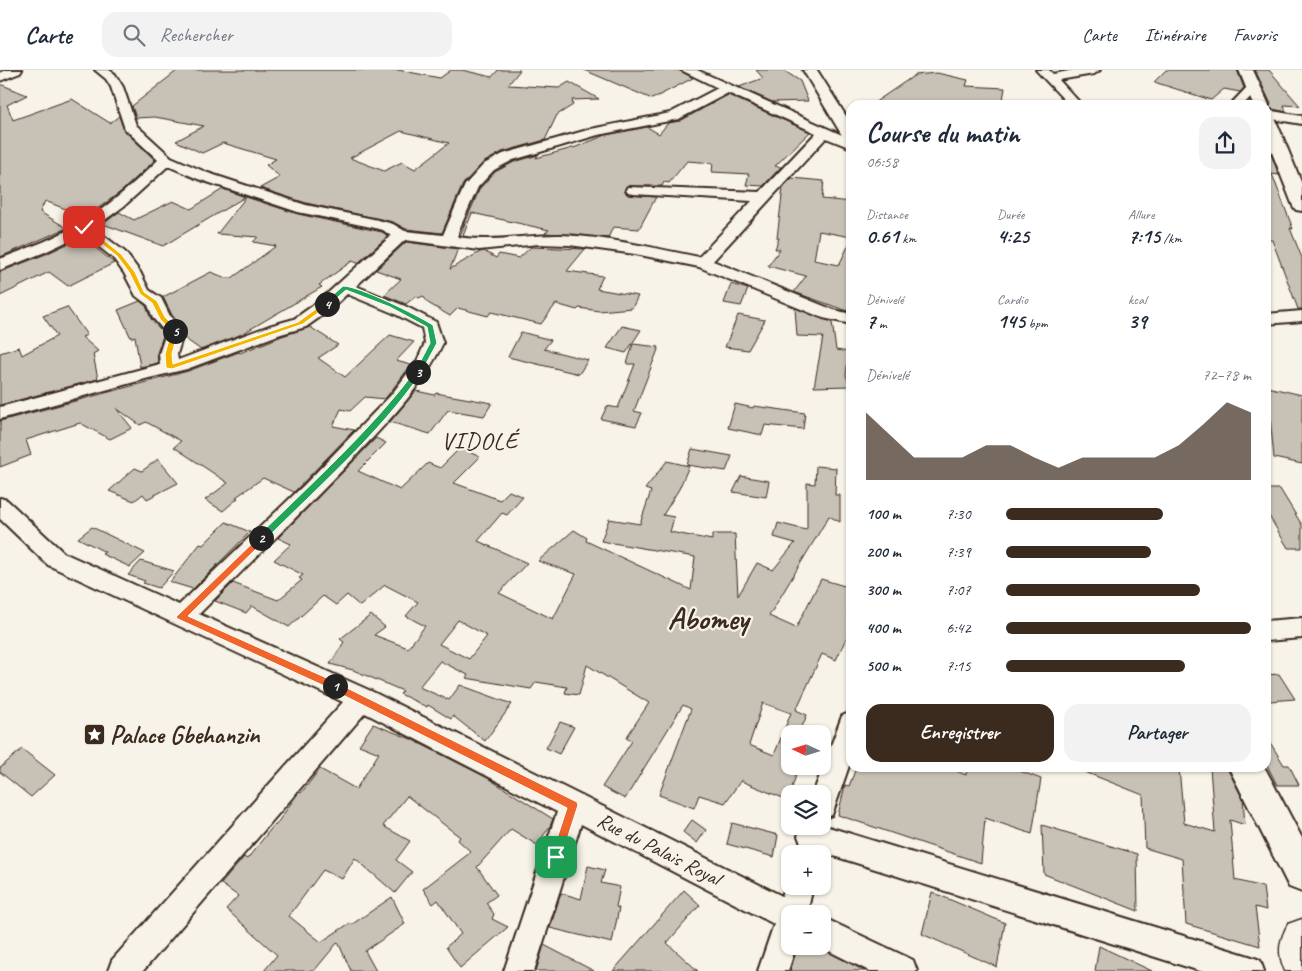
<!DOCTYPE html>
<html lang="fr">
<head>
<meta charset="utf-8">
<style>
  body { margin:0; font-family:Caveat,sans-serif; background:#f2f2f3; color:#1f2937; height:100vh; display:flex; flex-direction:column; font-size:19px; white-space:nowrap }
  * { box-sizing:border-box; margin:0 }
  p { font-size:16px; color:#747a83 }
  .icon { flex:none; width:28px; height:28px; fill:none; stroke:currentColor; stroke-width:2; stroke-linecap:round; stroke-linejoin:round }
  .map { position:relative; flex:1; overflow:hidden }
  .details { position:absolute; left:846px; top:30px; width:425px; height:672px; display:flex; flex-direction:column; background:#fff; border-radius:15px; box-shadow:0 1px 4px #0004 }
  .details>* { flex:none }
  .needle { width:32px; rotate:274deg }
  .buttons { position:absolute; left:781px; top:655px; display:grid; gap:10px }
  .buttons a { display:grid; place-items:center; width:50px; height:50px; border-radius:10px; background:#fff; box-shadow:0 1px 4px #0004; font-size:25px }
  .pin { position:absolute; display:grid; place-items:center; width:42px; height:42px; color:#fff; margin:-21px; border-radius:10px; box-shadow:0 2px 8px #0006 }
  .km { position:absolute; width:25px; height:25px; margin:-12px; border-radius:50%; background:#222; color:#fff; font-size:14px; line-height:25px; text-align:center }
  .round { display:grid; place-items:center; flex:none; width:52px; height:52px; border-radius:15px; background:#f2f2f3 }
  .headline { display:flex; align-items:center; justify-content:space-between; height:85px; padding:0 20px }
  h1 { font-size:28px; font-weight:700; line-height:38px }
  .figures { display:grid; grid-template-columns:repeat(3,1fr); gap:8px; height:85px; padding:5px 20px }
  .figures div { display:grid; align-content:center }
  .figures b { font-size:21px; font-weight:700 }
  .figures small { font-size:14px; font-weight:400 }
  .figures p { font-size:14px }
  .chart { height:140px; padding:10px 20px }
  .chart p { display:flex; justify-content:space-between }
  .chart svg { width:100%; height:90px; margin-top:5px; fill:#3b2a1e; opacity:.7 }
  .primary-button { display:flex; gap:10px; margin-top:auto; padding:10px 20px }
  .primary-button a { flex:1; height:58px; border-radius:15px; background:#3b2a1e; color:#fff; font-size:20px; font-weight:700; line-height:58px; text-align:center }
  .primary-button a+a { background:#f2f2f3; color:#1f2937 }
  ul { padding:0 20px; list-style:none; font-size:16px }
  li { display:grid; grid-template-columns:80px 60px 1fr; align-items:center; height:38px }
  li i { height:12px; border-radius:6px; background:#3b2a1e }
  header { display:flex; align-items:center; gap:30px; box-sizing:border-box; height:70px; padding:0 25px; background:#fff; border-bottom:1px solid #e0e1e3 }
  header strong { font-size:24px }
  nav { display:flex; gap:28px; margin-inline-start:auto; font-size:18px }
  .search { width:350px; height:45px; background:#f2f2f3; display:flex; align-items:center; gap:12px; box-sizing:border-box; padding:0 18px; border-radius:15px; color:#747a83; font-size:19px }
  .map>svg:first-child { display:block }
  .building { fill:#c8c1b6; stroke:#3b2a1e; fill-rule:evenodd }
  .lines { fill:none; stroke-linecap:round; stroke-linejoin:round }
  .minor-casing { stroke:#3b2a1e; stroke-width:4 }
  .tertiary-casing { stroke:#3b2a1e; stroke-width:4 }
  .secondary-casing { stroke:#3b2a1e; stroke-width:3 }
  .minor { fill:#f7f3e8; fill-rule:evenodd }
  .tertiary { fill:#f7f3e8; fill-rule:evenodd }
  .secondary { fill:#f7f3e8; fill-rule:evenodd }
  .split-1 { fill:#f0652b; stroke:#fff }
  .split-2 { fill:#f0652b; stroke:#fff }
  .split-3 { fill:#22a559; stroke:#fff }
  .split-4 { fill:#22a559; stroke:#fff }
  .split-5 { fill:#f5b400; stroke:#fff }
  .split-6 { fill:#f5b400; stroke:#fff }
  .labels { text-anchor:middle; stroke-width:4.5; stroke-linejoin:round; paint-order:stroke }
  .street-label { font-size:21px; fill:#3b2a1e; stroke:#f7f3e8 }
  .quarter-label { font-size:24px; letter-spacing:1px; fill:#3b2a1e; stroke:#f7f3e8 }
  .near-poi-label { font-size:25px; font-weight:bold; fill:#3b2a1e; stroke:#f7f3e8; text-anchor:start }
  .town-label { font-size:31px; font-weight:bold; fill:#3b2a1e; stroke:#f7f3e8 }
</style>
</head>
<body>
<header>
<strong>Carte</strong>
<div class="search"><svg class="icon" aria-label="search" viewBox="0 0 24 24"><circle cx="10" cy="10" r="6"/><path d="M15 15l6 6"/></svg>Rechercher</div>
<nav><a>Carte</a><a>Itinéraire</a><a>Favoris</a></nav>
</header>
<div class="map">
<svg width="1302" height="901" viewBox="0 0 1302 901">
  <rect width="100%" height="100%" fill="#f7f3e8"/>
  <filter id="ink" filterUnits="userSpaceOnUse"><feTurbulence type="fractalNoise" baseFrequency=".02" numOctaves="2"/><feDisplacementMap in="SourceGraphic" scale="10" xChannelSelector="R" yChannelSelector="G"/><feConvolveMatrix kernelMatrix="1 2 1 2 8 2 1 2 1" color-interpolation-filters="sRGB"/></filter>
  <g filter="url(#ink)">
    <g class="building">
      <path d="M178,0H398L440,8L451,0H462L492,7L498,0H520L508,15L559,18L569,12L599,29L572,30L573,35L557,45L545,70L502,82L483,93L463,114L442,163L406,159L393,152L306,133L260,118L280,107L266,95L276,89L223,73L202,83L176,71L204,56L155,47L136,48L132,36ZM401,61L449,73L415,99L402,92L384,101L350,88Z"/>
      <polygon points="584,0 679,0 693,8 652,29"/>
      <polygon points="756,0 783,0 800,11 808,31 772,32 739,17 763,8"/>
      <polygon points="1166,0 1237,0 1244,18 1240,22 1224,19 1211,30 1154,12"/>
      <polygon points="1255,0 1269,0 1300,36 1284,35 1286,42 1268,38 1271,34"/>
      <polygon points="937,3 968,10 966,16 1005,18 1002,35 871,35 915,5"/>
      <polygon points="0,14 27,25 7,35 13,50 72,29 110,53 119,46 124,60 155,90 122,121 86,147 45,131 40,142 67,158 0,187"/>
      <polygon points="728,25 810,62 775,96 781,97 763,116 746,115 749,104 712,102 713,93 687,91 669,113 664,112 662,116 626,116 624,121 628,125 656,127 639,159 613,157 608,168 545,163 549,160 472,143 463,166 460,165 480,118 495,102 514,92 538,85 536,88 576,77 606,65 647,57 659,64 668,53 680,51"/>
      <polygon points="1266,84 1271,84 1279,105 1272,104 1293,159 1290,158 1302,188 1302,239 1298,239 1272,170 1266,170"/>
      <polygon points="792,108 824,111 822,129 851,132 851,167 819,161 814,190 839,195 851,170 851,231 847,241 794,222 806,206 768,196 780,179 775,179 779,168 777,168 783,117"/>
      <polygon points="223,119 245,127 163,176 103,154 119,142 134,150 173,131 191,139"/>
      <polygon points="246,127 298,144 382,162 388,166 358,193 352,191 319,215 322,217 242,264 201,280 184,268 185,261 172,245 163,227 211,202 226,208 232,208 276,176 253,172 258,167 217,164"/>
      <polygon points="82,167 114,193 68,216 49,202 0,226 0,202 46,184"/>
      <polygon points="406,172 458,179 450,199 480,182 484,181 496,188 499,184 519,188 531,177 585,179 567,201 603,206 597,219 638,226 632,238 599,241 579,238 577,240 556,234 541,254 491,242 488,246 458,238 450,246 428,233 423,226 419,228 416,226 406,234 384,225 401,209 376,200"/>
      <polygon points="731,214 748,219 741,236 724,233"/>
      <polygon points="140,231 146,236 151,249 162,261 163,266 157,283 158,293 140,297 135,266 131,268 118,240"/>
      <polygon points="67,237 87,265 82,267 98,281 93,284 98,309 0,335 0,283 19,277 22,285 57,266 43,246"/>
      <polygon points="795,238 832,252 836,280 849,282 846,305 850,316 814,317 823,267 797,266"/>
      <polygon points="738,245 765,250 748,280 725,277"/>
      <polygon points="622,256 641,260 626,283 607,278"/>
      <polygon points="310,257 338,275 318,288 345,307 390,265 414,272 396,291 411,295 385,329 365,327 350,341 341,339 333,356 354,360 294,422 263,408 236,427 238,428 223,441 205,430 228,413 174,377 181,371 146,352 140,355 116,338 132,358 110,369 80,353 26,370 31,385 0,397 0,351 188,301 239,282 240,283 282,266"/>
      <polygon points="521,262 551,270 544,279 588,290 579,304 508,287"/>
      <polygon points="633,274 659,277 634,341 642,343 636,356 601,349 607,336 618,338 635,294 627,294"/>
      <polygon points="1267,317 1302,325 1302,394 1274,388"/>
      <polygon points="416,321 435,325 436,323 492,333 484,346 448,340 430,364 390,352"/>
      <polygon points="735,334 753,338 754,336 805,343 803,359 765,355 762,365 728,358"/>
      <path d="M376,368L386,373L358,401L400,420L428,393L440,398L460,378L480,387L454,413L500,430L509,421L523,427L507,445L502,443L478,471L527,493L499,523L553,549L576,504L538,491L574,460L587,468L586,471L691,520L695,487L601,471L609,449L640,454L651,421L645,419L667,391L689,396L679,419L663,445L674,447L670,462L712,470V464H735L738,526L757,493L773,500L795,473L774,467L778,453L806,460L807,458V413L815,414L816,396L836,398L835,425H840V452L829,446L769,546L796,558L821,509L851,518V530L847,545L851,546V558L836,590L822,584L796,640L807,645L799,664H790V696H799L788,730L741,711L742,709L725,733L699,725L694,738L659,725L691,639L683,635L625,729L602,717L632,671L626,668L649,633L587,595L579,625L565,623L567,617L536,612L531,619L466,608L468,605L440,591L419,617L449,630L460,615L512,634L485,671L453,646L451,649L428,635L427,637L400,624L403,621L353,600L330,594L344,572L340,569L371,545L385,557L374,565L408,578L425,556L406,546L418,532L385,515L360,536L347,525L336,535L323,526L289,557L252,536L246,543L215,531L233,513L278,530L302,510L299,508L303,505L274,490L291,474L278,468ZM458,550L487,566L469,589L439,574ZM763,633L791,643L774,685L749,675Z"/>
      <polygon points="692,379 732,386 726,401 687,395"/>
      <polygon points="158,389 178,413 147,429 143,424 134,431 109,421 135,398 142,401"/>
      <polygon points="741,406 769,411 766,427 733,422"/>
      <polygon points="1266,419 1280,419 1302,455 1302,478 1288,478 1266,441"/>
      <polygon points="226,452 250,462 193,519 170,512 200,474 203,475"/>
      <polygon points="92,457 145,483 130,497 102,484 105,482 78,468"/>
      <polygon points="141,491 174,501 159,518 143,513 145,511 128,505"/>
      <polygon points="1279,604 1295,629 1270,631 1266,625 1266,605"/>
      <polygon points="560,652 574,657 559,684 546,678"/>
      <polygon points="373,654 411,669 486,707 553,749 550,756 537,775 511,759 477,797 497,825 486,833 494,844 492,849 508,857 460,898 446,877 461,864 438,830 433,834 423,819 471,782 458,770 460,767 407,726 383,756 410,771 396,790 412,802 395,823 355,788 342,809 323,800 289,846 321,872 350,853 351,855 392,827 405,854 365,881 376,901 351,901 338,872 314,901 264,901 277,885 226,839 238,826 221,814 244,787 247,789 274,755 275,756 299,722 301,723 320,699 356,719 379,683 359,675"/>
      <polygon points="1266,666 1284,695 1289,695 1299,715 1277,715 1266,693"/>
      <polygon points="22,679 55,705 31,727 0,702 0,698"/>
      <polygon points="856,698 949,698 966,705 967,698 1012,698 1041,709 1032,764 985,748 981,793 838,745 845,715 849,716"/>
      <polygon points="1075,698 1179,698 1184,753 1215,762 1210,698 1227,698 1243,729 1245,755 1230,750 1235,810 1263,817 1266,840 1255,837 1260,876 1186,854 1182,789 1145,778 1143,725"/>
      <polygon points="692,750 706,760 697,773 683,762"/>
      <polygon points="732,753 778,765 774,787 727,774"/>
      <polygon points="1042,755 1137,784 1138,841 1044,804"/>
      <polygon points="588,796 605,800 601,813 620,817 616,837 619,838 612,873 550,858 561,823 581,829"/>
      <polygon points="684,820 700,835 667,873 698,901 613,901"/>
      <polygon points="932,822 1005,853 997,897 922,864"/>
      <polygon points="544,875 594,901 536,901"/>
      <polygon points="798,876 817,876 865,901 790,901"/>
      <polygon points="1099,876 1152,901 1095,901"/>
    </g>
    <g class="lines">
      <defs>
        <g id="minor">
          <polygon points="6,0 22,0 20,3 0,11 0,3"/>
          <path d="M95,0H109L115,4L123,17L136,55L171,87L208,103L306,135L378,150L393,154L405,161L443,165L465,115L484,94L503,84L591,59L670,43L718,18L681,0H697L851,69V78L826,68L713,191L834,240L851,244V254L823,248L699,197L635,184L569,175L539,174L479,180L405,170L356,216L405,236L436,252L443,273C422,318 388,351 355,387C304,440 251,492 199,544L371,621L782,826L790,805V816H813L807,844H790V876H796L788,901H758L774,854L581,754L534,901H504L557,742L365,643L143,901H108L112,890L343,632L48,495L0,449V428L7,430L64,483L179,535L304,415L391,325L417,291L425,273L422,258L393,243L347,224L330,240L306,257L281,264L187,299L149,308L0,349V337L160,294L159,284L166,263L153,248L148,235L136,226L124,203L113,188L83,164L45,182L0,200V189C29,178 58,167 84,151C112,134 135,112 158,90L125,59L111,17L106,9ZM728,23L816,63L760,122L628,117L626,120L628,123L633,124L752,131L699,187C654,178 608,167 562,165C527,164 493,173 458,167V162L478,117L494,100L513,90L598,65L679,49ZM168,96L198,109L298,142L371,157L383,160L391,166L318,232L294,249L269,256L178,290L177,284L184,262L170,246L161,228L149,220L140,202L125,182L94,158L124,136Z"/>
          <polygon points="1036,0 1049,0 1053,4 1074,0 1100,0 1094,4 1059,10 1082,35 1069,35"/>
          <polygon points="1253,14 1259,18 1243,35 1230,35 1249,15"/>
          <polygon points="1266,40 1302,46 1302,54 1266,48"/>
          <polygon points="1302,241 1302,251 1266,254 1266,244"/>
          <polygon points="1302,548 1302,568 1266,571 1266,551"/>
          <polygon points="851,642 851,690 832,745 822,749 822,724 813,724 842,646"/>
          <polygon points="822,755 1249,886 1260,890 1264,901 1200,901 802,776 798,766 802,756"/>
          <polygon points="822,847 913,890 917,901 869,901 819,876 822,876"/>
        </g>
        <g id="tertiary">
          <polygon points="803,0 817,0 851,54 851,72 845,70 843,67"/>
          <polygon points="1239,0 1253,0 1269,35 1266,38 1266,35 1253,35"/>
          <polygon points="1266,41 1272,43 1274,46 1302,114 1302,141 1296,140 1293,136 1266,67"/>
          <polygon points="1229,698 1264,698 1266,700 1302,768 1302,822 1289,817"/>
        </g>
        <path id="secondary" d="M1302,849V901H1285C1277,883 1279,871 1288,854Z"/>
      </defs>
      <use href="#minor" class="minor-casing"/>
      <use href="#tertiary" class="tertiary-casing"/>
      <use href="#secondary" class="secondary-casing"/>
      <use href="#minor" class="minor"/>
      <use href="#tertiary" class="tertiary"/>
      <use href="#secondary" class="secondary"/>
    </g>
  </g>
  <polygon class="split-1" points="335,612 577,732 578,735 560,791 556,793 553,791 551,787 567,738 331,619 331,613"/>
  <polygon class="split-2" points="261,465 264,466 264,471 188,546 338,613 338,619 331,619 178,549 176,547"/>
  <path class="split-3" d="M416,300L422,302C378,365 318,417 264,471H258V466C312,413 370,361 416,300Z"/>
  <path class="split-4" d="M343,216C359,216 417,245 433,255L437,273L421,303L415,302L430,273L427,257L390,237L346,220L329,235H324V233Z"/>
  <polygon class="split-5" points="324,233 330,234 303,254 172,299 166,298 165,284 172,259 178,261 172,284 173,294 298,252"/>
  <polygon class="split-6" points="82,156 86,156 121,184 135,202 144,222 157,231 165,247 177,259 177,262 172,262 160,249 152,233 140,224 129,202 117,186 82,158"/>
  <defs>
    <symbol id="sight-square" viewBox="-11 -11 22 22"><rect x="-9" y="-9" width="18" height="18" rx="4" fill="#3b2a1e" stroke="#f7f3e8"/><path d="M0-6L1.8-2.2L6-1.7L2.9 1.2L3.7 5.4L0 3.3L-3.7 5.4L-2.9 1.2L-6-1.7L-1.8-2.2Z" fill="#fff"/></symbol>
  </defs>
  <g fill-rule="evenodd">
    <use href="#sight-square" x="82" y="652" width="25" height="25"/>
  </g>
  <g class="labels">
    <g class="street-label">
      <text transform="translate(659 779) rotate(27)" y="7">Rue du Palais Royal</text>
    </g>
    <g class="quarter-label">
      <text x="480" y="379">VIDOLÉ</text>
    </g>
    <g class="near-poi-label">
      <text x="110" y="673">Palace Gbehanzin</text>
    </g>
    <g class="town-label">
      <text x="708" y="559">Abomey</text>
    </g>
  </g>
</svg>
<div class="buttons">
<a><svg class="needle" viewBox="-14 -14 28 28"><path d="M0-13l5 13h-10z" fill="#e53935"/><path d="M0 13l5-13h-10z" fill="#747a83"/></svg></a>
<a><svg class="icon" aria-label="layers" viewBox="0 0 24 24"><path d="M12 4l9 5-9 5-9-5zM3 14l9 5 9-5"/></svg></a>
<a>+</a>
<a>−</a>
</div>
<div class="pin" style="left:556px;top:787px;background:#1e9e55"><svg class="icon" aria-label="arrive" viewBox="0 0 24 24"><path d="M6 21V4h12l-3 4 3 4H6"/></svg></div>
<div class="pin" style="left:84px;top:157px;background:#d93025"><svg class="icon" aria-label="check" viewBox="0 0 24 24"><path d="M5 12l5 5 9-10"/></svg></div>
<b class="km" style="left:335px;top:616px">1</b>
<b class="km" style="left:261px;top:468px">2</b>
<b class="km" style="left:418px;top:302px">3</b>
<b class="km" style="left:327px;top:234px">4</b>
<b class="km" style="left:175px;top:261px">5</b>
<section class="details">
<div class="headline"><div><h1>Course du matin</h1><p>06:58</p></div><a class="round"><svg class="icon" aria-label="share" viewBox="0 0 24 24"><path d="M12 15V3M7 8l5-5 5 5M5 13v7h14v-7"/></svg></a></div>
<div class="figures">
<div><p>Distance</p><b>0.61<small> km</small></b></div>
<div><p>Durée</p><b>4:25</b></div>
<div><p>Allure</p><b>7:15<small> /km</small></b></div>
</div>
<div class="figures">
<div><p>Dénivelé</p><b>7<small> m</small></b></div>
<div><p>Cardio</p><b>145<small> bpm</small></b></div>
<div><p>kcal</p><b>39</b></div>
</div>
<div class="chart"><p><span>Dénivelé</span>72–78 m</p>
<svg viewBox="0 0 160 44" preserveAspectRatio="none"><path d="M0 44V11L10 22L20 33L30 33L40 33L50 27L60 27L70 33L80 38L90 33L100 33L110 33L120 33L130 27L140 17L150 6L160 11V44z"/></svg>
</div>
<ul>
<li><b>100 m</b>7:30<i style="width:64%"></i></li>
<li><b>200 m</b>7:39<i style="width:59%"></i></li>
<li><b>300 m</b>7:07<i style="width:79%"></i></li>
<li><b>400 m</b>6:42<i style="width:100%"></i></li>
<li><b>500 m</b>7:15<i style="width:73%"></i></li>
</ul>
<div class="primary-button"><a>Enregistrer</a><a>Partager</a></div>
</section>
</div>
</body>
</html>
